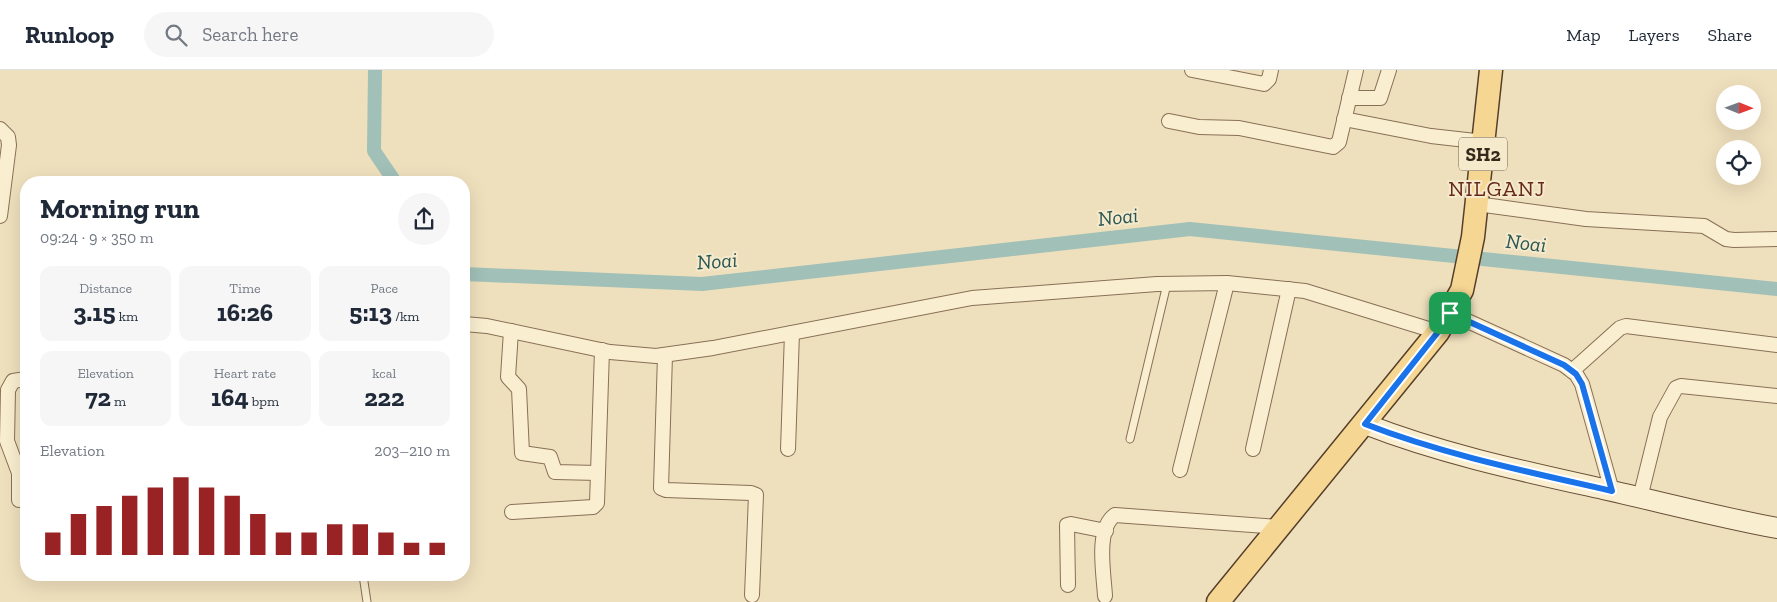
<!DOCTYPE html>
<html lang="en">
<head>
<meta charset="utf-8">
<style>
  body { margin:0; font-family:"Zilla Slab",serif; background:#f6f6f7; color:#1f2937; height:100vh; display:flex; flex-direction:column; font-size:19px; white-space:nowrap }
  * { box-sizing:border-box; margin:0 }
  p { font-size:16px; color:#747a83 }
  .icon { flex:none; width:28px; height:28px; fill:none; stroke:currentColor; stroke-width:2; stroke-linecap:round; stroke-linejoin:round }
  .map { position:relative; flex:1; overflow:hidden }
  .details { position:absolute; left:20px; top:106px; width:450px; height:405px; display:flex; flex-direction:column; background:#fff; border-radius:20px; box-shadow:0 5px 20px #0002 }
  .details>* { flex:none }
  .needle { width:32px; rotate:91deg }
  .tools { position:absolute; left:1716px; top:15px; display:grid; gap:10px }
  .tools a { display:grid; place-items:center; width:45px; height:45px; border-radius:50%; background:#fff; box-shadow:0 5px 20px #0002; font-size:25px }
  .pin { position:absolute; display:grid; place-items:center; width:42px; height:42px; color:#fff; margin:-21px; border-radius:10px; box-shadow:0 2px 8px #0006 }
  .round { display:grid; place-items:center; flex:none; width:52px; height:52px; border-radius:26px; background:#f6f6f7 }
  .headline { display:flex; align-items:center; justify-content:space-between; height:85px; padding:0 20px }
  h1 { font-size:28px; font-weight:800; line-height:38px }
  .metrics { display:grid; grid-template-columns:repeat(3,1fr); gap:8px; height:85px; padding:5px 20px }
  .metrics div { display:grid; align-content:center; border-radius:12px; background:#f6f6f7; text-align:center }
  .metrics b { font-size:25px; font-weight:800 }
  .metrics small { font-size:14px; font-weight:400 }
  .metrics p { font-size:14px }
  .chart { height:140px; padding:10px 20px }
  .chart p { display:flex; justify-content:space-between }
  .chart svg { width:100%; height:90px; margin-top:5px; stroke:#992324; stroke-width:6 }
  header { display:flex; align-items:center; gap:30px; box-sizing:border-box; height:70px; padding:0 25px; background:#fff; border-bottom:1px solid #e0e1e3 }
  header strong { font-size:24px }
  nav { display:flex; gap:28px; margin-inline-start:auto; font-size:18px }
  .search { width:350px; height:45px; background:#f6f6f7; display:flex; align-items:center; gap:12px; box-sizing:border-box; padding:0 18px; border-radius:28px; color:#747a83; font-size:19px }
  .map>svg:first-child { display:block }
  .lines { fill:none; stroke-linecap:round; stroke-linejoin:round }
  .canal { stroke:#a1c0b7; stroke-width:14 }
  .service-casing { stroke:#887056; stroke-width:9 }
  .minor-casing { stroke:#887056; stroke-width:16 }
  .secondary-casing { stroke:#695139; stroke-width:22 }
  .primary-casing { stroke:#553e2a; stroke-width:25 }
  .service { stroke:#faeed0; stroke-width:7 }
  .minor { stroke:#faeed0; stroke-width:14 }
  .secondary { stroke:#faeed0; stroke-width:20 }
  .primary { stroke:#f5d692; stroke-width:22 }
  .route-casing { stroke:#fff; stroke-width:10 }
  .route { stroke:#1a73e8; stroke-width:6 }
  .labels { text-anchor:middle; stroke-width:4; stroke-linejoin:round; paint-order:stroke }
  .shield { fill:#f6eacd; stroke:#706250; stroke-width:1 }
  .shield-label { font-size:19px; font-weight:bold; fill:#36281b }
  .water-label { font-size:21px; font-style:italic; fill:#295754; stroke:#f6eacd }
  .quarter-label { font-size:22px; letter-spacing:1px; fill:#652919; stroke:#f6eacd }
</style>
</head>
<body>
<header>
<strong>Runloop</strong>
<div class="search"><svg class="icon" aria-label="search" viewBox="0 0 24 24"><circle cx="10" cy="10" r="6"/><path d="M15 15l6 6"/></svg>Search here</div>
<nav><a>Map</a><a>Layers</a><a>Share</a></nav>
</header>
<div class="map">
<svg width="1777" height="532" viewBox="0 0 1777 532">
  <rect width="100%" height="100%" fill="#efe0bd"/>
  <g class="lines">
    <g class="canal">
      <polyline points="375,0 374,81 395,112"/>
      <polyline points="464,204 702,214 1190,159 1777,219"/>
    </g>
    <defs>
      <g id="service">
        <polyline points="1130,369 1167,214"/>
        <polyline points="363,505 367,532"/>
      </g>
      <g id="minor">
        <polyline points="1192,0 1264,14 1269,9 1271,0"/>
        <polyline points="1349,28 1380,28 1389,0"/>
        <polyline points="1344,49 1431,66 1484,72"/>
        <polyline points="1169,51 1199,57 1239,58 1333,77 1339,72 1356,0"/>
        <polyline points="0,59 8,67 9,75 0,146"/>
        <polyline points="1477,134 1586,149 1704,156 1726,169 1734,170 1777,169"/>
        <polyline points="1450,243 1564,295 1576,304 1582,314 1612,421"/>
        <polyline points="464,254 487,256 610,282 656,286 713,278 972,228 1157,214 1227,213 1305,221 1438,262"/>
        <polyline points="511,261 508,307 519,319 522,383 550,387 555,402 598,403"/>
        <polyline points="665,285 661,418 666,420 751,423 756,425 752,525"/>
        <polyline points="1572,301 1620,258 1626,256 1777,275"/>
        <polyline points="788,379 792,263"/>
        <polyline points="1253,379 1289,219"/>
        <polyline points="1180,400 1227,213"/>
        <polyline points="1640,428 1660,347 1676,318 1681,316 1777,326"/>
        <polyline points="19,430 19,403 7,371 8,320 13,311 26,309"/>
        <polyline points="512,442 593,437 597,433 602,280"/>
        <polyline points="1068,515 1067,455 1071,454 1106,461"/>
        <path d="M1105,526C1104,505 1095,459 1115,445L1279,457"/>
      </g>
      <path id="secondary" d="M1365,354C1442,384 1522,401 1603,419C1661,432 1718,447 1777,458"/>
      <polyline id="primary" points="1218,532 1438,262 1462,220 1473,167 1491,0"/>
    </defs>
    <use href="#service" class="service-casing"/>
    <use href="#minor" class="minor-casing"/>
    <use href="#secondary" class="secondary-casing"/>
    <use href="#primary" class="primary-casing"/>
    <use href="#service" class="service"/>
    <use href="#minor" class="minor"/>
    <use href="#secondary" class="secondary"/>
    <use href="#primary" class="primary"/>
  </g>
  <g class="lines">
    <defs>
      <path id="route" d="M1450,243L1564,295L1576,304L1582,314L1612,421C1529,402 1445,385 1365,354L1438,262Z"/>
    </defs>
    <use href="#route" class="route-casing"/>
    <use href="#route" class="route"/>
  </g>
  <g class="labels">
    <rect class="shield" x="1459" y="67.5" width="48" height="33" rx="4"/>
    <g class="shield-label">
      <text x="1483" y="91">SH2</text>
    </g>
    <g class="water-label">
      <text transform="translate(1118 147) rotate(-6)" y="7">Noai</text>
      <text transform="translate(1526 173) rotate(6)" y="7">Noai</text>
      <text transform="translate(717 191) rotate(-4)" y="7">Noai</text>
    </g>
    <g class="quarter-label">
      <text x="1497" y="126">NILGANJ</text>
    </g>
  </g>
</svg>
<div class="tools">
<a><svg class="needle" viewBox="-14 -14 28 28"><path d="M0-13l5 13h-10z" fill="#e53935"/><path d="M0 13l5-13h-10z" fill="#747a83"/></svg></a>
<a><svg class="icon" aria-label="locate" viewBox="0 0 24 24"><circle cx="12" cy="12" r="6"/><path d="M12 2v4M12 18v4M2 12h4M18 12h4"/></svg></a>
</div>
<div class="pin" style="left:1450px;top:243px;background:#1e9e55"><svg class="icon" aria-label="arrive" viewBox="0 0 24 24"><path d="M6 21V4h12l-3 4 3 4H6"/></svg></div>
<section class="details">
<div class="headline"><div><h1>Morning run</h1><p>09:24 · 9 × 350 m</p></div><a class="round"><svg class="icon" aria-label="share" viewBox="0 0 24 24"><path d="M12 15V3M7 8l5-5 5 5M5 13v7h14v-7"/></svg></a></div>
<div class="metrics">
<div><p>Distance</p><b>3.15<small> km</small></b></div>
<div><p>Time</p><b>16:26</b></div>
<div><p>Pace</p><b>5:13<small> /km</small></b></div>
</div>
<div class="metrics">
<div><p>Elevation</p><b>72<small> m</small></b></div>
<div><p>Heart rate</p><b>164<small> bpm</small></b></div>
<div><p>kcal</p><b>222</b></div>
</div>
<div class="chart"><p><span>Elevation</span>203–210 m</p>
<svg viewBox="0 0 160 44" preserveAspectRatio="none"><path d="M5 44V33M15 44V24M25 44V20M35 44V15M45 44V11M55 44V6M65 44V11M75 44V15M85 44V24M95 44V33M105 44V33M115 44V29M125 44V29M135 44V33M145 44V38M155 44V38"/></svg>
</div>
</section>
</div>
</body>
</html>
